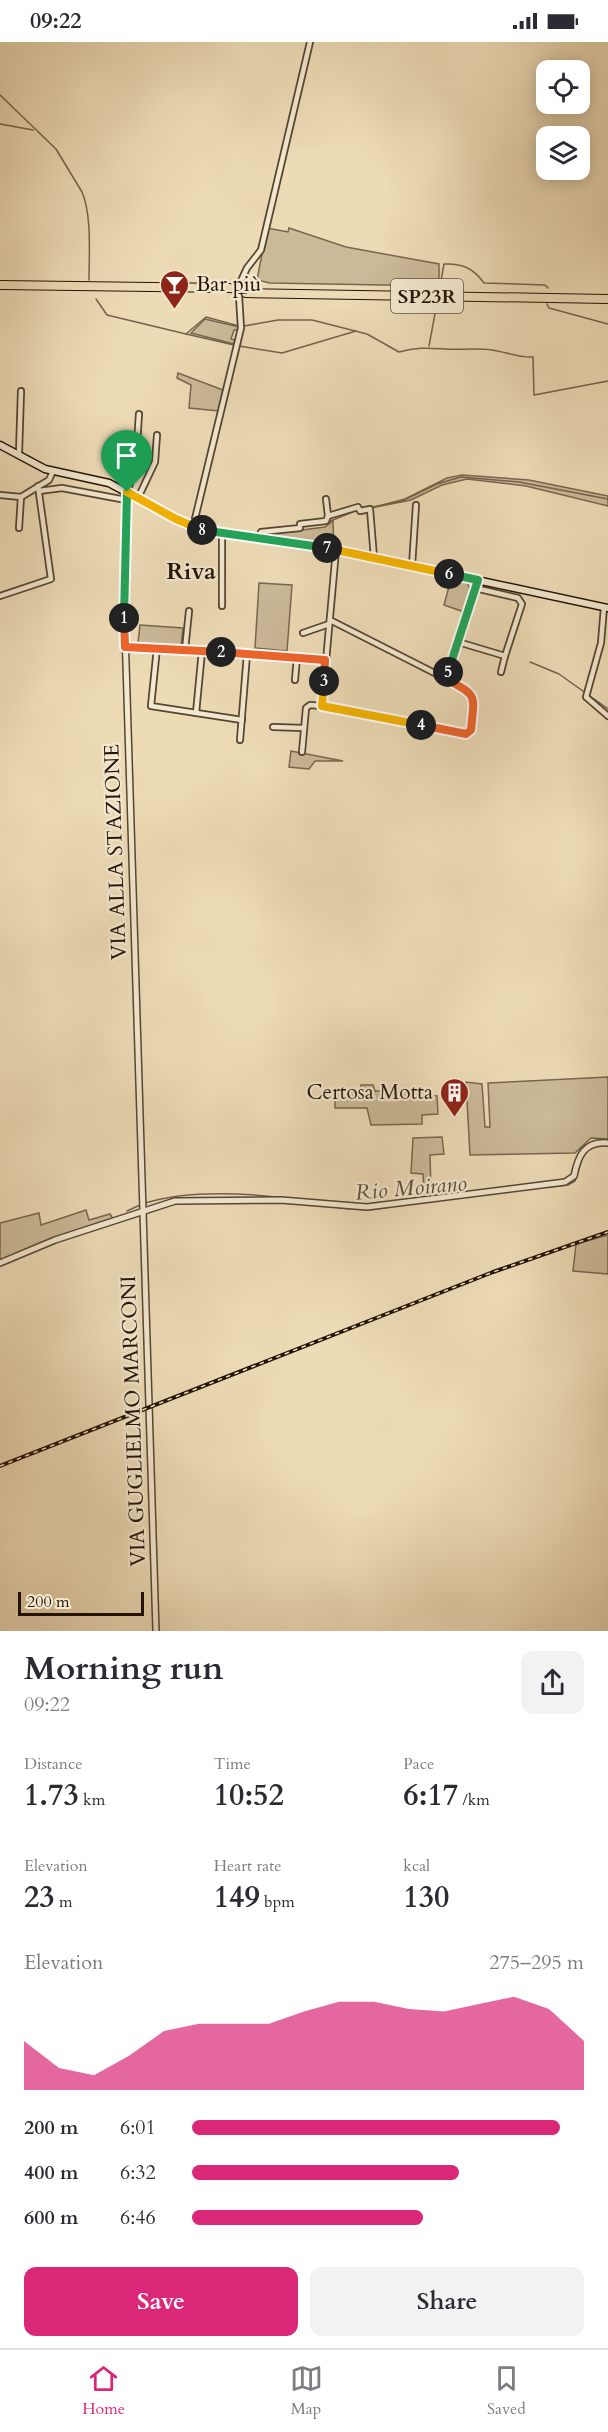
<!DOCTYPE html>
<html lang="en">
<head>
<meta charset="utf-8">
<style>
  body { margin:0; font-family:Cardo,serif; background:#f2f2f3; color:#2b2b33; height:100vh; display:flex; flex-direction:column; font-size:22px; white-space:nowrap }
  * { box-sizing:border-box; margin:0 }
  p { font-size:20px; color:#7c7c81 }
  .icon { flex:none; width:33px; height:33px; fill:none; stroke:currentColor; stroke-width:2; stroke-linecap:round; stroke-linejoin:round }
  .map { position:relative; height:1589px; overflow:hidden }
  .panel { display:flex; flex-direction:column; background:#fff; flex:1 }
  .panel>* { flex:none }
  .tools { position:absolute; left:536px; top:18px; display:grid; gap:12px }
  .tools a { display:grid; place-items:center; width:54px; height:54px; border-radius:12px; background:#fff; box-shadow:0 3px 15px #0003; font-size:30px }
  .scale { position:absolute; left:18px; bottom:15px; width:126px; box-sizing:border-box; padding-left:6px; border:3px solid #241305; border-top:0; font-size:16px; line-height:21px; white-space:nowrap; color:#241305; -webkit-text-stroke:4px #f3e8d0; paint-order:stroke }
  .pin { position:absolute; display:grid; place-items:center; width:51px; height:51px; color:#fff; margin:-62px -26px; border-radius:50% 50% 50% 0; rotate:-45deg; box-shadow:0 0 6px #0007 }
  .pin .icon { rotate:45deg }
  .km { position:absolute; width:30px; height:30px; margin:-15px; border-radius:50%; background:#222; color:#fff; font-size:16px; line-height:30px; text-align:center }
  .round { display:grid; place-items:center; flex:none; width:63px; height:63px; border-radius:12px; background:#f2f2f3 }
  .summary { display:flex; align-items:center; justify-content:space-between; height:102px; padding:0 24px }
  h1 { font-size:33px; font-weight:600; line-height:45px }
  .stats { display:grid; grid-template-columns:repeat(3,1fr); gap:9px; height:102px; padding:6px 24px }
  .stats div { display:grid; align-content:center }
  .stats b { font-size:30px; font-weight:600 }
  .stats small { font-size:16px; font-weight:400 }
  .stats p { font-size:16px }
  .chart { height:168px; padding:12px 24px }
  .chart p { display:flex; justify-content:space-between }
  .chart svg { width:100%; height:108px; margin-top:6px; fill:#db2777; opacity:.7 }
  .cta { display:flex; gap:12px; margin-top:auto; padding:12px 24px }
  .cta a { flex:1; height:69px; border-radius:12px; background:#db2777; color:#fff; font-size:24px; font-weight:600; line-height:69px; text-align:center }
  .cta a+a { background:#f2f2f3; color:#2b2b33 }
  ul { padding:0 24px; list-style:none; font-size:20px }
  li { display:grid; grid-template-columns:96px 72px 1fr; align-items:center; height:45px }
  li i { height:15px; border-radius:8px; background:#db2777 }
  .status { display:flex; justify-content:space-between; align-items:center; height:42px; padding:0 30px; background:#fff; direction:ltr }
  .status svg { height:16px; fill:currentColor }
  .tab-bar { display:flex; justify-content:space-around; align-items:center; height:84px; border-top:2px solid #e1e1e2; background:#fff; font-size:16px; color:#7c7c81 }
  .tab-bar a { display:grid; justify-items:center; gap:3px }
  .tab-bar .selected { color:#db2777 }
  .map>svg:first-child { display:block }
  .green { fill:#cbb998; stroke:#78664e; stroke-width:1.5 }
  .lines { fill:none; stroke-linecap:round; stroke-linejoin:round }
  .stream { stroke:#74624b; stroke-width:1.5 }
  .minor-casing { stroke:#564531; stroke-width:8 }
  .tertiary-casing { stroke:#564531; stroke-width:8 }
  .secondary-casing { stroke:#241305; stroke-width:9 }
  .trunk-casing { stroke:#241305; stroke-width:10 }
  .minor { stroke:#f3e8d0; stroke-width:4.5 }
  .tertiary { stroke:#f3e8d0; stroke-width:5 }
  .secondary { stroke:#f3e8d0; stroke-width:6 }
  .trunk { stroke:#eddbb6; stroke-width:8 }
  .rail-casing { stroke:#241305; stroke-width:4 }
  .rail { stroke:#f3e8d0; stroke-width:1.5; stroke-dasharray:4.5; stroke-linecap:butt }
  .trunk-bridge-casing { stroke:#241305; stroke-width:10; stroke-linecap:butt }
  .trunk-bridge { stroke:#eddbb6; stroke-width:8 }
  .split-1-casing { stroke:#fff; stroke-width:12 }
  .split-2-casing { stroke:#fff; stroke-width:12 }
  .split-3-casing { stroke:#fff; stroke-width:12 }
  .split-4-casing { stroke:#fff; stroke-width:12 }
  .split-5-casing { stroke:#fff; stroke-width:12 }
  .split-6-casing { stroke:#fff; stroke-width:12 }
  .split-7-casing { stroke:#fff; stroke-width:12 }
  .split-8-casing { stroke:#fff; stroke-width:12 }
  .split-9-casing { stroke:#fff; stroke-width:12 }
  .split-1 { stroke:#22a559; stroke-width:8 }
  .split-2 { stroke:#f0652b; stroke-width:8 }
  .split-3 { stroke:#f0652b; stroke-width:8 }
  .split-4 { stroke:#f5b400; stroke-width:8 }
  .split-5 { stroke:#f0652b; stroke-width:8 }
  .split-6 { stroke:#22a559; stroke-width:8 }
  .split-7 { stroke:#f5b400; stroke-width:8 }
  .split-8 { stroke:#22a559; stroke-width:8 }
  .split-9 { stroke:#f5b400; stroke-width:8 }
  .labels { text-anchor:middle; stroke-width:4.5; stroke-linejoin:round; paint-order:stroke }
  .shield { fill:#f3e8d0; stroke:#625342; stroke-width:1.5 }
  .shield-label { font-size:20px; font-weight:bold; fill:#241305 }
  .poi-label { font-size:21px; fill:#241305; stroke:#f3e8d0; text-anchor:start }
  .street-label { font-size:21px; fill:#241305; stroke:#f3e8d0 }
  .water-label { font-size:22px; font-style:italic; fill:#604e3a; stroke:#f3e8d0 }
  .quarter-label { font-size:24px; font-weight:bold; fill:#241305; stroke:#f3e8d0 }
</style>
</head>
<body>
<div class="status"><b>09:22</b><svg viewBox="0 0 49 12"><path d="M0 12V9h3v3zM5 12V6h3v6zM10 12V3h3v9zM15 12V0h3v12zM26 1h20v11H26zM47 4h2v5h-2z"/></svg></div>
<div class="map">
<svg width="608" height="1589" viewBox="0 0 608 1589">
  <rect width="100%" height="100%" fill="#eddbb6"/>
  <filter id="stains"><feTurbulence type="fractalNoise" baseFrequency=".00333" numOctaves="4"/><feColorMatrix values="0 0 0 0 .2 0 0 0 0 .09 0 0 0 0 .02 0 0 0 .5 -.17"/></filter>
  <radialGradient id="worn" r=".72"><stop offset=".6" stop-color="#630" stop-opacity="0"/><stop offset="1" stop-color="#630" stop-opacity=".3"/></radialGradient>
  <g class="green">
    <polygon points="267,186 288,190 289,186 346,205 439,222 439,244 270,241 257,238"/>
    <polygon points="205,277 239,285 239,288 234,288 231,297 235,298 234,302 191,291"/>
    <polygon points="178,331 223,348 219,369 189,366 191,343 177,336"/>
    <polygon points="462,433 529,438 608,454 608,464 526,444 467,437 442,443 411,458 371,466 405,457 447,436"/>
    <polygon points="333,479 334,505 263,493 325,485"/>
    <polygon points="451,537 467,541 471,548 464,570 444,563"/>
    <polygon points="259,541 292,543 287,609 255,606"/>
    <polygon points="140,583 183,586 181,604 138,601"/>
    <polygon points="291,709 343,719 315,719 309,727 289,725"/>
    <polygon points="608,1035 608,1097 591,1096 575,1111 470,1113 466,1040 482,1042 485,1085 490,1085 488,1041"/>
    <polygon points="361,1043 373,1043 375,1049 425,1049 426,1053 437,1054 438,1072 422,1073 422,1082 371,1083 367,1066 335,1066 335,1049 360,1049"/>
    <polygon points="442,1095 444,1112 430,1113 431,1149 424,1150 423,1132 411,1131 413,1096"/>
    <polygon points="86,1168 89,1178 110,1172 113,1177 49,1198 0,1219 0,1181 39,1171 41,1183"/>
    <polygon points="608,1193 608,1232 573,1229 576,1202"/>
  </g>
  <g class="lines">
    <g class="stream">
      <path d="M0,53L56,107L82,150C92,173 89,213 89,238"/>
      <polyline points="0,82 33,88"/>
      <path d="M440,244L444,222C462,221 473,226 484,241L545,243L548,246"/>
      <polyline points="96,257 107,273 186,292 206,275 239,284"/>
      <polyline points="547,262 549,266 608,282"/>
      <path d="M244,284L278,278H312L367,292L399,310C416,305 428,306 445,307C460,308 476,306 492,308C506,310 519,316 533,315L534,353L608,339"/>
      <polyline points="186,292 234,303"/>
      <polyline points="239,304 282,311 356,289"/>
      <polyline points="429,304 437,261"/>
      <polyline points="373,465 402,459 437,442 461,435 519,440 608,457"/>
      <polyline points="328,480 355,469"/>
      <polyline points="530,620 559,632 608,667"/>
      <polyline points="590,1101 607,1098"/>
      <polyline points="550,1145 568,1143 575,1139 581,1120"/>
      <path d="M145,1161C190,1147 248,1151 295,1157"/>
      <polyline points="339,1166 369,1168 390,1165"/>
      <polyline points="127,1169 140,1163"/>
    </g>
    <defs>
      <g id="minor">
        <polyline points="239,243 247,226 261,208 310,0"/>
        <polyline points="19,411 21,349"/>
        <polyline points="39,449 62,446 126,458"/>
        <path d="M127,450C137,425 137,399 139,372"/>
        <polyline points="0,453 21,455"/>
        <polyline points="21,455 49,438 53,429"/>
        <polyline points="138,456 155,420 157,393"/>
        <polyline points="326,457 328,474"/>
        <polyline points="193,485 241,286 239,254"/>
        <polyline points="19,486 21,455"/>
        <polyline points="260,495 261,490 300,486 300,482 326,479 328,474 358,465 360,469 370,467 374,516"/>
        <polyline points="412,524 416,463"/>
        <polyline points="0,554 51,537 38,444"/>
        <polyline points="222,564 222,491"/>
        <polyline points="604,565 601,601 586,655 608,674"/>
        <polyline points="303,591 329,582"/>
        <polyline points="458,600 505,614 522,562 518,556 475,546"/>
        <polyline points="125,605 325,618"/>
        <polyline points="157,606 151,664 242,678"/>
        <polyline points="185,608 189,569"/>
        <polyline points="501,630 505,614"/>
        <polyline points="446,637 478,538"/>
        <polyline points="295,638 297,615"/>
        <polyline points="322,664 467,692 471,688 473,655 470,649 330,578"/>
        <polyline points="196,671 202,609"/>
        <polyline points="273,685 304,686"/>
        <polyline points="240,698 247,612"/>
        <polyline points="302,710 306,666 310,663 322,664 336,508"/>
      </g>
      <g id="tertiary">
        <polyline points="127,450 124,557 156,1589"/>
        <path d="M0,1221L55,1198L175,1159L281,1158L367,1165L565,1140L574,1134C578,1114 584,1099 608,1101"/>
      </g>
      <polyline id="secondary" points="0,403 45,427 109,441 176,477 203,488 336,508 608,566"/>
      <g id="trunk">
        <polyline points="0,243 228,246"/>
        <polyline points="246,251 608,257"/>
      </g>
    </defs>
    <use href="#minor" class="minor-casing"/>
    <use href="#tertiary" class="tertiary-casing"/>
    <use href="#secondary" class="secondary-casing"/>
    <use href="#trunk" class="trunk-casing"/>
    <use href="#minor" class="minor"/>
    <use href="#tertiary" class="tertiary"/>
    <use href="#secondary" class="secondary"/>
    <use href="#trunk" class="trunk"/>
    <defs>
      <polyline id="rail" points="0,1424 493,1230 608,1190"/>
    </defs>
    <use href="#rail" class="rail-casing"/>
    <use href="#rail" class="rail"/>
    <defs>
      <polyline id="trunk-bridge" points="228,246 247,247"/>
    </defs>
    <use href="#trunk-bridge" class="trunk-bridge-casing"/>
    <use href="#trunk-bridge" class="trunk-bridge"/>
  </g>
  <g class="lines">
    <defs>
      <polyline id="split-1" points="124,576 127,450"/>
      <polyline id="split-2" points="124,576 125,605 221,610"/>
      <polyline id="split-3" points="221,610 325,618 324,639"/>
      <polyline id="split-4" points="324,639 322,664 421,683"/>
      <path id="split-5" d="M421,683L466,692L471,688C474,653 479,654 446,637L448,630"/>
      <polyline id="split-6" points="448,630 478,538 449,532"/>
      <polyline id="split-7" points="327,506 449,532"/>
      <polyline id="split-8" points="202,488 327,506"/>
      <polyline id="split-9" points="127,450 176,477 202,488"/>
    </defs>
    <use href="#split-1" class="split-1-casing"/>
    <use href="#split-2" class="split-2-casing"/>
    <use href="#split-3" class="split-3-casing"/>
    <use href="#split-4" class="split-4-casing"/>
    <use href="#split-5" class="split-5-casing"/>
    <use href="#split-6" class="split-6-casing"/>
    <use href="#split-7" class="split-7-casing"/>
    <use href="#split-8" class="split-8-casing"/>
    <use href="#split-9" class="split-9-casing"/>
    <use href="#split-1" class="split-1"/>
    <use href="#split-2" class="split-2"/>
    <use href="#split-3" class="split-3"/>
    <use href="#split-4" class="split-4"/>
    <use href="#split-5" class="split-5"/>
    <use href="#split-6" class="split-6"/>
    <use href="#split-7" class="split-7"/>
    <use href="#split-8" class="split-8"/>
    <use href="#split-9" class="split-9"/>
  </g>
  <defs>
    <symbol id="bar-pin" viewBox="-11 -11 22 30"><path d="M0 17L-7.5 6A9.5 9.5 0 1 1 7.5 6Z" fill="#8f2418" stroke="#f3e8d0"/><path d="M-6-5H6L.8 .8V4.5H3.5V6h-7V4.5H-.8V.8Z" fill="#fff"/></symbol>
    <symbol id="building-pin" viewBox="-11 -11 22 30"><path d="M0 17L-7.5 6A9.5 9.5 0 1 1 7.5 6Z" fill="#8f2418" stroke="#f3e8d0"/><path d="M-4-6H4V6H1V3H-1V6H-4ZM-2.5-4.3h1.7v1.8h-1.7ZM.8-4.3h1.7v1.8H.8ZM-2.5-1h1.7V.8h-1.7ZM.8-1h1.7V.8H.8Z" fill="#fff"/></symbol>
  </defs>
  <g fill-rule="evenodd">
    <use href="#bar-pin" x="158" y="226" width="33" height="45"/>
    <use href="#building-pin" x="438" y="1034" width="33" height="45"/>
  </g>
  <g class="labels">
    <rect class="shield" x="391" y="237" width="72" height="34" rx="4.5"/>
    <g class="shield-label">
      <text x="427" y="261">SP23R</text>
    </g>
    <g class="poi-label">
      <text x="196" y="249">Bar più</text>
      <text x="433" y="1057" text-anchor="end">Certosa Motta</text>
    </g>
    <g class="street-label">
      <text transform="translate(115 810) rotate(-92)" y="7">VIA ALLA STAZIONE</text>
      <text transform="translate(133 1379) rotate(-92)" y="7">VIA GUGLIELMO MARCONI</text>
    </g>
    <g class="water-label">
      <text transform="translate(411 1145) rotate(-5)" y="8">Rio Moirano</text>
    </g>
    <g class="quarter-label">
      <text x="191" y="537">Riva</text>
    </g>
  </g>
  <rect width="100%" height="100%" filter="url(#stains)"/>
  <rect width="100%" height="100%" fill="url(#worn)"/>
</svg>
<div class="tools">
<a><svg class="icon" aria-label="locate" viewBox="0 0 24 24"><circle cx="12" cy="12" r="6"/><path d="M12 2v4M12 18v4M2 12h4M18 12h4"/></svg></a>
<a><svg class="icon" aria-label="layers" viewBox="0 0 24 24"><path d="M12 4l9 5-9 5-9-5zM3 14l9 5 9-5"/></svg></a>
</div>
<div class="scale">200 m</div>
<div class="pin" style="left:127px;top:450px;background:#1e9e55"><svg class="icon" aria-label="arrive" viewBox="0 0 24 24"><path d="M6 21V4h12l-3 4 3 4H6"/></svg></div>
<b class="km" style="left:124px;top:576px">1</b>
<b class="km" style="left:221px;top:610px">2</b>
<b class="km" style="left:324px;top:639px">3</b>
<b class="km" style="left:421px;top:683px">4</b>
<b class="km" style="left:448px;top:630px">5</b>
<b class="km" style="left:449px;top:532px">6</b>
<b class="km" style="left:327px;top:506px">7</b>
<b class="km" style="left:202px;top:488px">8</b>
</div>
<section class="panel">
<div class="summary"><div><h1>Morning run</h1><p>09:22</p></div><a class="round"><svg class="icon" aria-label="share" viewBox="0 0 24 24"><path d="M12 15V3M7 8l5-5 5 5M5 13v7h14v-7"/></svg></a></div>
<div class="stats">
<div><p>Distance</p><b>1.73<small> km</small></b></div>
<div><p>Time</p><b>10:52</b></div>
<div><p>Pace</p><b>6:17<small> /km</small></b></div>
</div>
<div class="stats">
<div><p>Elevation</p><b>23<small> m</small></b></div>
<div><p>Heart rate</p><b>149<small> bpm</small></b></div>
<div><p>kcal</p><b>130</b></div>
</div>
<div class="chart"><p><span>Elevation</span>275–295 m</p>
<svg viewBox="0 0 160 44" preserveAspectRatio="none"><path d="M0 44V24L10 35L20 38L30 30L40 20L50 17L60 17L70 17L80 12L90 8L100 8L110 11L120 12L130 9L140 6L150 11L160 24V44z"/></svg>
</div>
<ul>
<li><b>200 m</b>6:01<i style="width:94%"></i></li>
<li><b>400 m</b>6:32<i style="width:68%"></i></li>
<li><b>600 m</b>6:46<i style="width:59%"></i></li>
</ul>
<div class="cta"><a>Save</a><a>Share</a></div>
</section>
<nav class="tab-bar">
<a class="selected"><svg class="icon" aria-label="home" viewBox="0 0 24 24"><path d="M3 11l9-7 9 7M6 9v11h12V9"/></svg>Home</a>
<a><svg class="icon" aria-label="map" viewBox="0 0 24 24"><path d="M3 6l6-2 6 2 6-2v14l-6 2-6-2-6 2zM9 4v14M15 6v14"/></svg>Map</a>
<a><svg class="icon" aria-label="saved" viewBox="0 0 24 24"><path d="M7 4h10v16l-5-4-5 4z"/></svg>Saved</a>
</nav>
</body>
</html>
